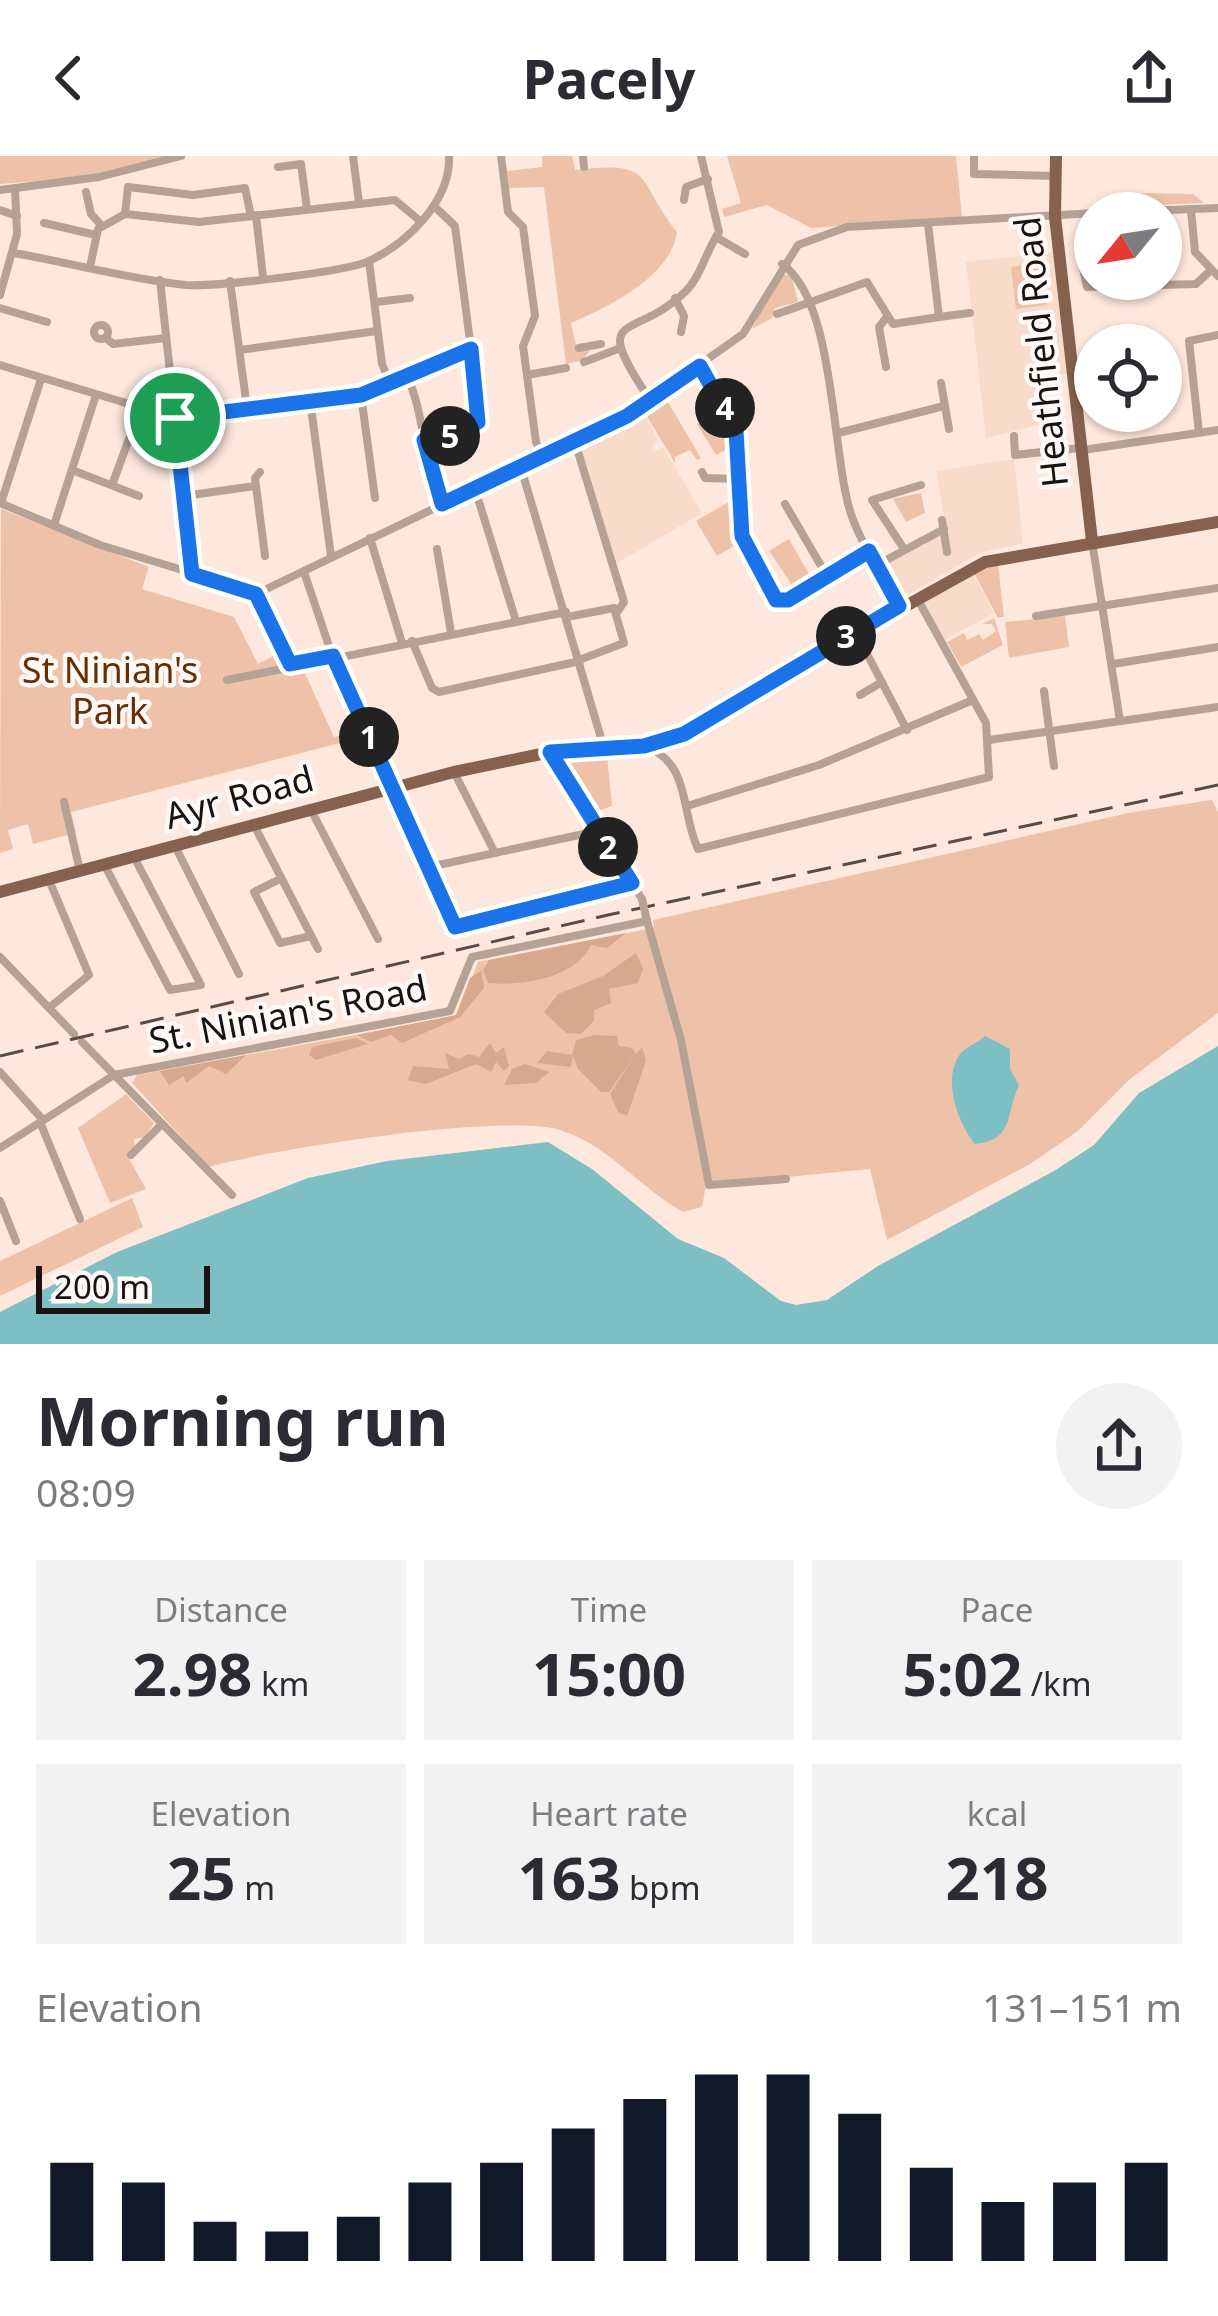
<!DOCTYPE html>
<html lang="en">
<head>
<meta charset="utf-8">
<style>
  body { margin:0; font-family:"Noto Sans",sans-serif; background:#f2f2f3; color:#2b2b33; height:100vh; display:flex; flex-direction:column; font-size:45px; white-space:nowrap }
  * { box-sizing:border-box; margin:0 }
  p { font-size:39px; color:#7c7c81 }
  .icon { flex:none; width:66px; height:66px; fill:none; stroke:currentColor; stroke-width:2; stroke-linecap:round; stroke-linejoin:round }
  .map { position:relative; height:1188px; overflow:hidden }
  .details { display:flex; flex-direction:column; background:#fff; flex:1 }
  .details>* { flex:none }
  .needle { width:78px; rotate:240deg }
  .fabs { position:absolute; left:1074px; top:36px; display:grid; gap:24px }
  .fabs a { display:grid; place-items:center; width:108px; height:108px; border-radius:50%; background:#fff; box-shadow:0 3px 9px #0004; font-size:60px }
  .scale { position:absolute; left:36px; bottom:30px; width:174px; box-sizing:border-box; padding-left:12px; border:6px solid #1a120e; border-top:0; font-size:33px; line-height:42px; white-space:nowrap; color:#1a120e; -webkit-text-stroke:9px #fef9f7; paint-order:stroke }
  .pin { position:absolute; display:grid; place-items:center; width:102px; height:102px; color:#fff; margin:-51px; border:6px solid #fff; border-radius:50%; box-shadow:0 3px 12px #0007 }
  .km { position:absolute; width:60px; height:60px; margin:-30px; border-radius:50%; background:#222; color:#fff; font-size:33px; line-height:60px; text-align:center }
  .round { display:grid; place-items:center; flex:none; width:126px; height:126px; border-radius:63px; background:#f2f2f3 }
  .head { display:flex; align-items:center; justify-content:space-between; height:204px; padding:0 36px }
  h1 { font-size:66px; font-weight:700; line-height:90px }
  .figures { display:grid; grid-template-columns:repeat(3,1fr); gap:18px; height:204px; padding:12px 36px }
  .figures div { display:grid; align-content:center; border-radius:0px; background:#f2f2f3; text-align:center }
  .figures b { font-size:60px; font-weight:700 }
  .figures small { font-size:33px; font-weight:400 }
  .figures p { font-size:33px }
  .chart { height:336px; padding:24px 36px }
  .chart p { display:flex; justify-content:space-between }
  .chart svg { width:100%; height:216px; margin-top:12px; stroke:#111827; stroke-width:6 }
  header { display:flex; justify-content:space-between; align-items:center; height:156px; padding:0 36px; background:#fff; font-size:54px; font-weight:700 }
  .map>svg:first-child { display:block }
  .built { fill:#f8dbcb }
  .green { fill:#eec1a9 }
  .forest { fill:#d8a88e }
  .water { fill:#7dbfc3 }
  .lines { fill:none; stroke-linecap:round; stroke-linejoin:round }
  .minor { stroke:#b6a195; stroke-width:8 }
  .major { stroke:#86614d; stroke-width:12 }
  .rail { stroke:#584c46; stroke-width:3; stroke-dasharray:24 12; stroke-linecap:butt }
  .minor-bridge { stroke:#b6a195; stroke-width:8 }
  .route-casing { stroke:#fff; stroke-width:24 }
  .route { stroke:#1a73e8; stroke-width:15 }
  .labels { text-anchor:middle; stroke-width:9; stroke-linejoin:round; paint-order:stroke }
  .street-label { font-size:36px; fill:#1a120e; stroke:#fef9f7 }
  .park-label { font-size:36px; fill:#682e03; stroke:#fef9f7 }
</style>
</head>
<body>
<header><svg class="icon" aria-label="back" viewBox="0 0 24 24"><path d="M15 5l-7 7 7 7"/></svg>Pacely<svg class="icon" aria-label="share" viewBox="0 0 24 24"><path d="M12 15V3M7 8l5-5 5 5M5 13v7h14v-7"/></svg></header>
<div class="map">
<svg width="1218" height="1188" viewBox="0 0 1218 1188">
  <rect width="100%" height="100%" fill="#fee8dd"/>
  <g class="built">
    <polygon points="1053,96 1067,218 1040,221 1042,268 986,282 966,106"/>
    <polygon points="643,257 659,285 652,290 656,295 663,291 702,357 616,408 581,292"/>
    <polygon points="1014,303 1023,387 980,397 898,444 880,409 946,370 936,315"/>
    <polygon points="974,419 994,457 944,484 924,446"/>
  </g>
  <g class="green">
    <polygon points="0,0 172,0 77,22 0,28"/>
    <path d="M542,0H572L575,14C657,4 635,23 677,76C671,121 608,151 571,167L577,194L590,195L581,205L566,208L544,31L509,32L507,15L542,11Z"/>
    <polygon points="727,0 956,0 962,61 811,72 767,49 724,61 722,53 741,47"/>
    <polygon points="1144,37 1193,38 1204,47 1109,51 1117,40"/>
    <polygon points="1042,107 1047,149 1016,153 1011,111"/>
    <polygon points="791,118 798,146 775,152 772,162 752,173 779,120"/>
    <polygon points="665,241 701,302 697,304 690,294 675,301 675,307 643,254"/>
    <polygon points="717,258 733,290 716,299 697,268"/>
    <polygon points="921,337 925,357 906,366 893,343"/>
    <polygon points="734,343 739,387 717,400 696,365"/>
    <polygon points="1,353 149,411 142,433 234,461 258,508 279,497 289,515 303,513 334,581 361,575 364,581 71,656 76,677 33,688 28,668 8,674 13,693 0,697"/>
    <polygon points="789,383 813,425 796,435 769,395"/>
    <polygon points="998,408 1004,461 998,462 974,417"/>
    <polygon points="1065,460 1069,491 1009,502 1005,466"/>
    <polygon points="994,462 1003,489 961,511 947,486 964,477 967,484 979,478 983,484 996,475 992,468 982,468"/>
    <polygon points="607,599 612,650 593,657 564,602"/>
    <path d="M1212,644L1218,656V857L1130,923L1078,975L1030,1008L887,1084L870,1013L706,1029L702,1051L683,1056C640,1032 608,989 560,974C504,957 271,993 209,1011L132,927L137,919L452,861L459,857L478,806L648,773L654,771L653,764L1133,656Z"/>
    <polygon points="126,938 154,967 145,981 134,983 135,991 127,999 146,1033 110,1047 78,972"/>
    <polygon points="132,1042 143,1071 0,1140 0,1105"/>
  </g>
  <g class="forest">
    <path d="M626,777L607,792L591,789C575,823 521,830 488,827L483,814L489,804Z"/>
    <polygon points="636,797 643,813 638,827 609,833 611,847 594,854 594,865 581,878 566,877 544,856 558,838 603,820"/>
    <polygon points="481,815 484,832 460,861 402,887 391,879 371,886 357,879 456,859 470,822"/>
    <polygon points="594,879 617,880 619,890 632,892 636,898 642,891 646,905 627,960 618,956 610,938 635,899 609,936 601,936 578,913 573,899 571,911 537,907 547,895 572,899 576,884"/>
    <polygon points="356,882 368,888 316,904 309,899 312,891"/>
    <polygon points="490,887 496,897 504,891 509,910 504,915 496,906 491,916 476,908 426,928 408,924 413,910 449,913 445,897 459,903 469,898 479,901"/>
    <polygon points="246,899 226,918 209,910 186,927 184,920 169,929 160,915"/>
    <polygon points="525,908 549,916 536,927 504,929 512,913"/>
  </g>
  <g class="water">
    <path d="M985,880L1010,893V913L1019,929C1006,955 1015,985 975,988C958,967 941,922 961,897C967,890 978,887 985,880Z"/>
    <polygon points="1218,890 1218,1188 0,1188 0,1156 117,1096 308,1022 387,1005 548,986 592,1013 678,1083 724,1102 781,1145 796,1149 827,1144 878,1110 1054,1015 1094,989 1139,937"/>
  </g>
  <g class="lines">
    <g class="minor">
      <polyline points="353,0 359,47"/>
      <polyline points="501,0 508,56 523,71 535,160 523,190 536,286 543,302"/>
      <polyline points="583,0 584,11"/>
      <polyline points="974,0 974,18 1056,20"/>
      <polyline points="278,11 301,8 307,53"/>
      <polyline points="0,34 99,21 181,0"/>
      <polyline points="86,36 91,58 101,69"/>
      <polyline points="684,44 686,31 708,23"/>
      <polyline points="0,54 17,60"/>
      <polyline points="1191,54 1195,96 1218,120"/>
      <polyline points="1096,57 1218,52"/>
      <polyline points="125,58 128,31 193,39 245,32 251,60"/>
      <polyline points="256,59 263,121"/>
      <polyline points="44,67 96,79"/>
      <polyline points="716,81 745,98"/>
      <polyline points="1095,92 1080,99 1087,131 1196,128 1210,115"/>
      <path d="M14,97C71,107 129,123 186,129C214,131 346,116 369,105C408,87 451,44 449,0"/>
      <polyline points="369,105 382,208 390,227"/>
      <path d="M782,108C836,145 831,298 851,358C862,390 883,420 899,450"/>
      <polyline points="90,111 98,73 125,58 199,66 395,44 420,65"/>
      <polyline points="160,124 192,418"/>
      <polyline points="230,125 247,252"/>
      <polyline points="0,139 17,78 15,33"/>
      <polyline points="675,142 684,160 681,176"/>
      <polyline points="376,146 410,142"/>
      <polyline points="0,152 47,166"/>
      <polyline points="777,158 867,126 893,168 939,161 928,68"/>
      <polyline points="939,161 970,157"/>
      <circle cx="101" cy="176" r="7"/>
      <polyline points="106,182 113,188 166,182"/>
      <polyline points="579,192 601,188"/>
      <polyline points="240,194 377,175"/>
      <polyline points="584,206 618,193"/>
      <polyline points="0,209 126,247 173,243"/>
      <polyline points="700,210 736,275 742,380 776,444 788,444 870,395"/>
      <polyline points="886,211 879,171 886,162"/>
      <polyline points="527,219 566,212"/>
      <path d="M407,220C426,261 422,307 442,348"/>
      <polyline points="941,227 949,273"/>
      <polyline points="361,239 375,342"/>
      <polyline points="310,244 331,400"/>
      <path d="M650,244C588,151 633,187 686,135C701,120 707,93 719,76L701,0"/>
      <polyline points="175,262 361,239 471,193"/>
      <polyline points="838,277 944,250"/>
      <polyline points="1199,277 1189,185 1218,179"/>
      <polyline points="1014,280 1015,299 1080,292"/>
      <polyline points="424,284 451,280 480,262 455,70 434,50"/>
      <polyline points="575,286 624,446 618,455"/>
      <polyline points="1083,294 1218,274"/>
      <polyline points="521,312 604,592"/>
      <polyline points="72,314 139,340"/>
      <polyline points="260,316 255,322 265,400"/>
      <polyline points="702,316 705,322 738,323"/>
      <polyline points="112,329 129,283"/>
      <polyline points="475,333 516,465"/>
      <polyline points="184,340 255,330"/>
      <polyline points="0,347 100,389 258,437 627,260 743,178 798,89 847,71 1095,57"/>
      <polyline points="1,347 41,223"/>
      <polyline points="785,348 827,420"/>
      <polyline points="942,364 947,396"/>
      <polyline points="54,369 96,239"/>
      <polyline points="370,382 402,487"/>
      <polyline points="1092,385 1120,565"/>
      <polyline points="437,393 451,477"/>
      <polyline points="904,393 872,344 921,329"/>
      <polyline points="877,409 944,373"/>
      <polyline points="304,416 335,508 455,771 632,727"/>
      <polyline points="256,438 289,508"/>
      <polyline points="1036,460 1218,432"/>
      <polyline points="567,461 614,452 624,487 579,504"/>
      <polyline points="855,475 907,574"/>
      <polyline points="412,485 432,532 439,536 580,505"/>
      <polyline points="1113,508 1218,491"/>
      <polyline points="227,524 566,456"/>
      <polyline points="1044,535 1054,610"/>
      <polyline points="860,539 882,526"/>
      <polyline points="989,584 1218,551"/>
      <path d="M645,590C692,608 680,656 698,693L989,621L986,567L917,442"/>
      <polyline points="551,597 642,743"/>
      <polyline points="454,616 495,697"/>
      <polyline points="64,646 80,715"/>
      <polyline points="687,650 819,609 973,544"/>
      <polyline points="310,652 378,783"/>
      <polyline points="253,667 318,793"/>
      <polyline points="175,690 239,818"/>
      <polyline points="105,710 170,834 201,829 134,701"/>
      <polyline points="429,711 598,675"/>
      <polyline points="280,723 254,736 280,787 311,780"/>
      <polyline points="49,724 89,819 49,852"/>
      <polyline points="0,801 74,878"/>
      <polyline points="82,886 232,1039"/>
      <polyline points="0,916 43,964"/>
      <polyline points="40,966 80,1063"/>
      <polyline points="0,992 114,919 450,855 472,801 647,765 681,884 709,1029 786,1023"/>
      <polyline points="131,999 162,968"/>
      <polyline points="0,1045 16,1085"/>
    </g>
    <g class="major">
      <polyline points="1056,0 1055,61 1092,385"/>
      <polyline points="0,736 454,616 551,596 663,585 985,406 1218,366"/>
    </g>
    <polyline class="rail" points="0,900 608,759 1218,629"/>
    <polyline class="minor-bridge" points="642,743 647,765"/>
  </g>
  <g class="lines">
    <defs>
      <polygon id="route" points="471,193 478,266 452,280 424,284 442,348 627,260 700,210 736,275 742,380 776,444 788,444 869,395 899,450 684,578 644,590 550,596 632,727 455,771 333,500 290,508 256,438 192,418 175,262 361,239"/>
    </defs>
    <use href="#route" class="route-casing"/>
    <use href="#route" class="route"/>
  </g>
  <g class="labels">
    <g class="street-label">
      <text transform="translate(1041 196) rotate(-96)" y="13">Heathfield Road</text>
      <text transform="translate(239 641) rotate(-15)" y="13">Ayr Road</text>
      <text transform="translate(288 858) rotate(-11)" y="13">St. Ninian's Road</text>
    </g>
    <g class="park-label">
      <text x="110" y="527">St Ninian's<tspan x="110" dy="41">Park</tspan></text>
    </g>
  </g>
</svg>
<div class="fabs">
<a><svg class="needle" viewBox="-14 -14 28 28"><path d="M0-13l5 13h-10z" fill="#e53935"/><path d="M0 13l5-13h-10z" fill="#7c7c81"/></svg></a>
<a><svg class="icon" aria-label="locate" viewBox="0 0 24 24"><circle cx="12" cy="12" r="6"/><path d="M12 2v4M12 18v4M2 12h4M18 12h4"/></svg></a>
</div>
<div class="scale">200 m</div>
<div class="pin" style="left:175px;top:262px;background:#1e9e55"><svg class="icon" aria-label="arrive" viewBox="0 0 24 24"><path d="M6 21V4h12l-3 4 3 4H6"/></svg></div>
<b class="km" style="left:369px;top:581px">1</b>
<b class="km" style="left:608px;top:691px">2</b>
<b class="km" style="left:846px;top:480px">3</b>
<b class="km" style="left:725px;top:252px">4</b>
<b class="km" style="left:450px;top:280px">5</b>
</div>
<section class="details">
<div class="head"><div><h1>Morning run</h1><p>08:09</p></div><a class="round"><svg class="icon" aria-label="share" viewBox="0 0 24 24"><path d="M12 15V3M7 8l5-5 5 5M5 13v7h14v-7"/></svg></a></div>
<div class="figures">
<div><p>Distance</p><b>2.98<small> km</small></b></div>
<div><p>Time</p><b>15:00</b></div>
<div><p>Pace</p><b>5:02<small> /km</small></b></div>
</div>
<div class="figures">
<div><p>Elevation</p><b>25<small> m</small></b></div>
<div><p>Heart rate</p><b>163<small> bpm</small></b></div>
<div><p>kcal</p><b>218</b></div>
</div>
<div class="chart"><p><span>Elevation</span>131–151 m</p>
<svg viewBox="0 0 160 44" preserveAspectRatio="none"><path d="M5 44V24M15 44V28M25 44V36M35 44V38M45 44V35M55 44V28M65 44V24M75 44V17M85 44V11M95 44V6M105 44V6M115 44V14M125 44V25M135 44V32M145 44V28M155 44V24"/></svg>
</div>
</section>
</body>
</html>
